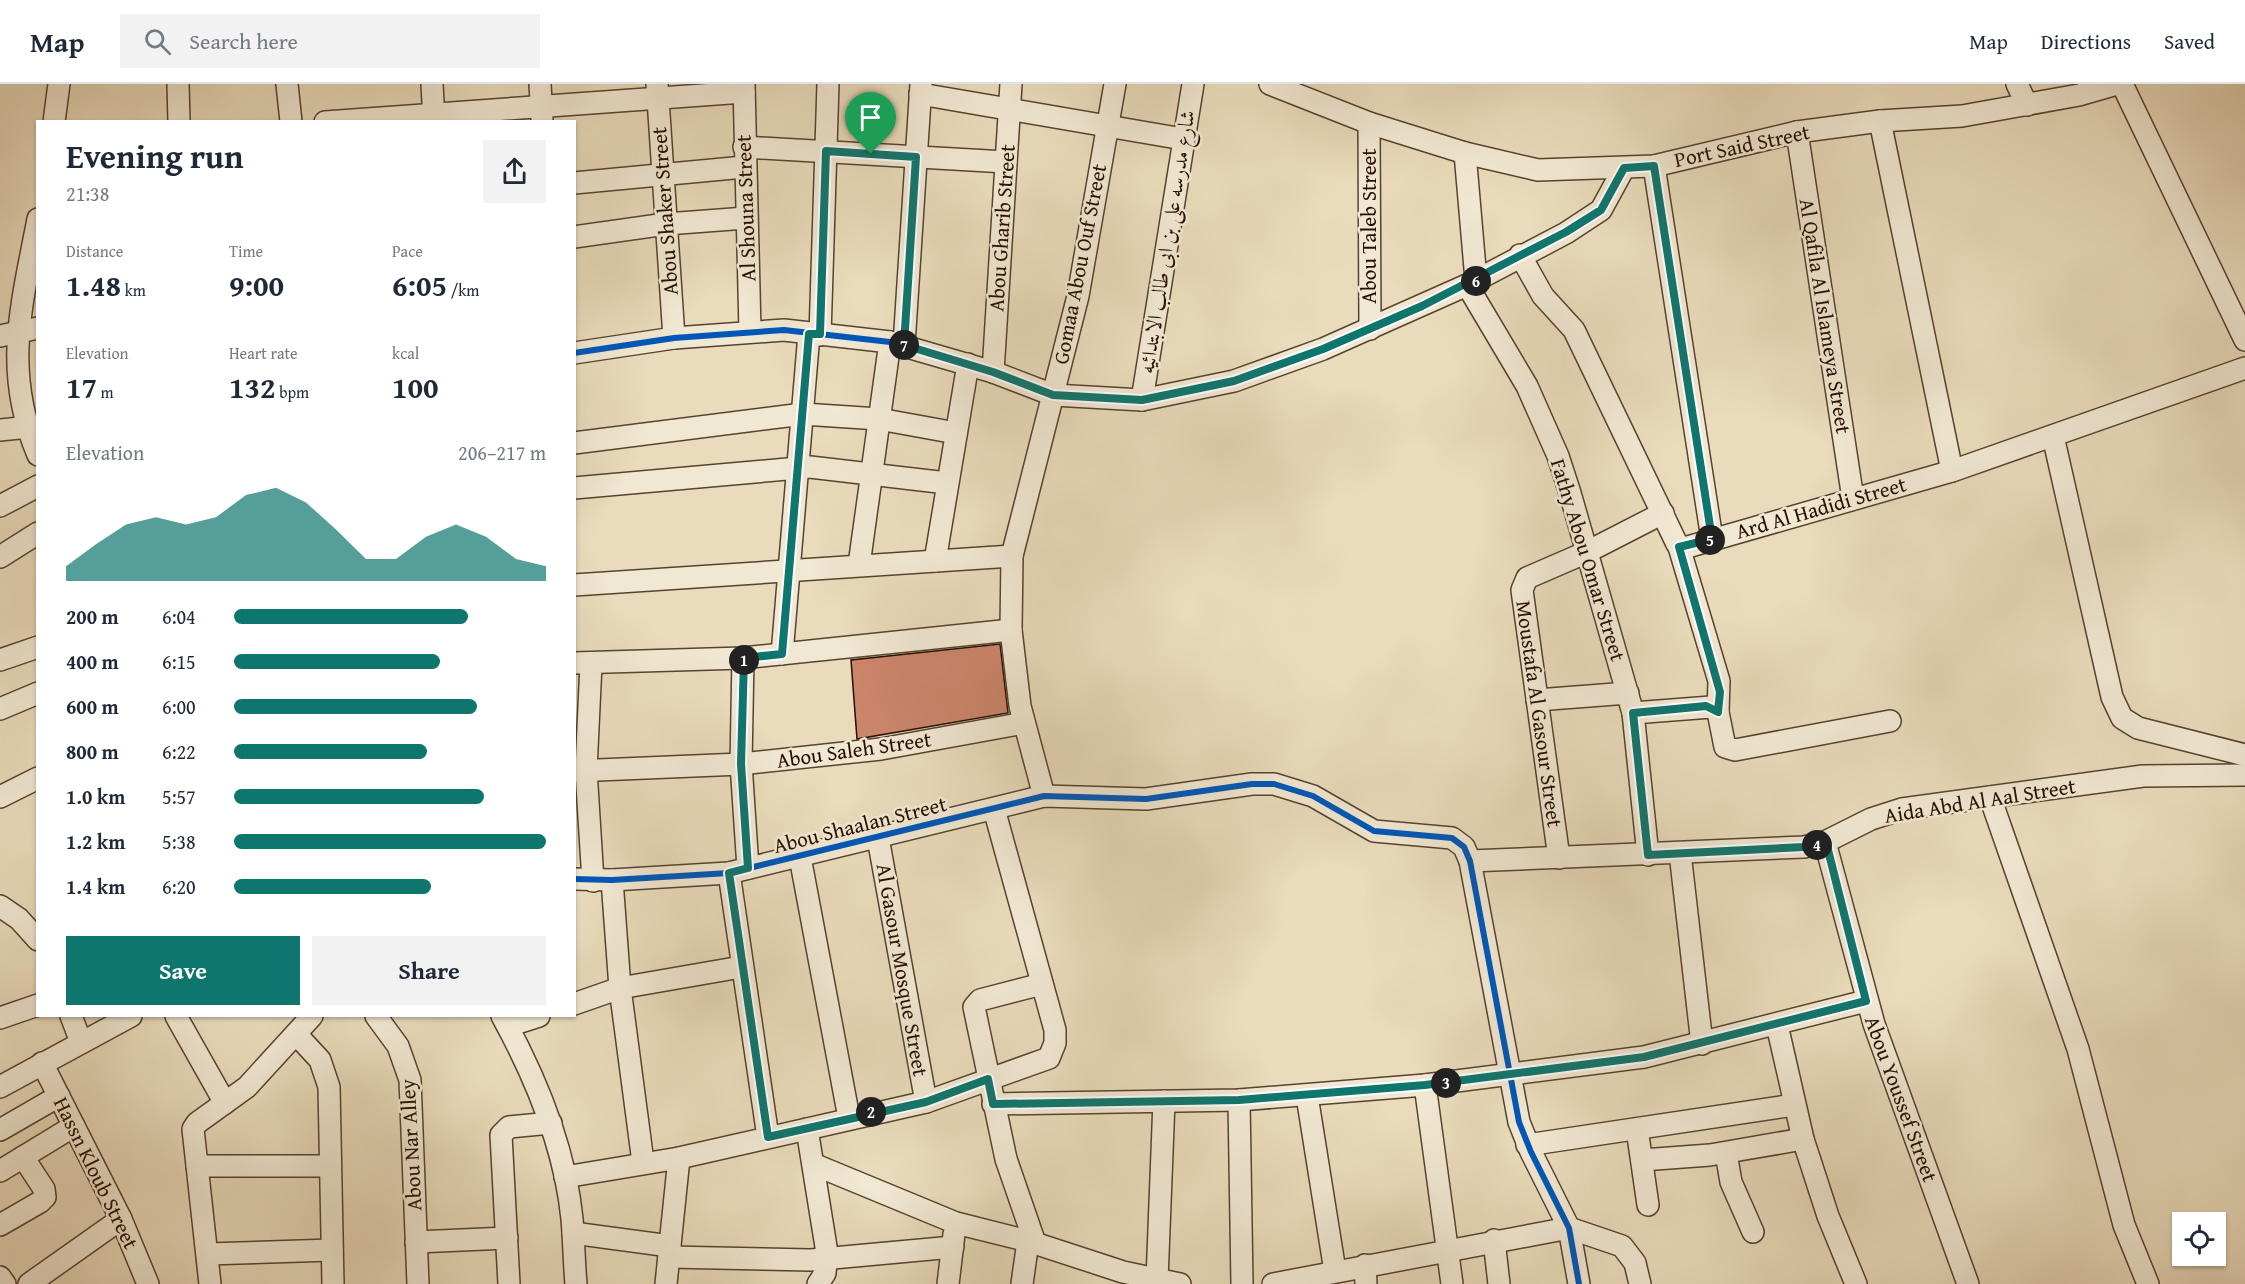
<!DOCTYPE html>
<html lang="en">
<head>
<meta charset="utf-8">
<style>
  body { margin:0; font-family:"Gentium Book Plus",Amiri,serif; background:#f2f2f3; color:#1f2937; height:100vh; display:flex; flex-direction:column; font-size:22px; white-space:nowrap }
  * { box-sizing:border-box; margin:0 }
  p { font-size:20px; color:#747a83 }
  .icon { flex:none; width:33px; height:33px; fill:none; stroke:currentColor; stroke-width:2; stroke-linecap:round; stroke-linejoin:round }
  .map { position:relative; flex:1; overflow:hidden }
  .drawer { position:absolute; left:36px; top:36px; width:540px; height:897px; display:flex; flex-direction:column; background:#fff; border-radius:0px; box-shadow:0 2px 4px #0004 }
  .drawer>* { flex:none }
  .controls { position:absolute; left:2172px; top:1128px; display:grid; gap:12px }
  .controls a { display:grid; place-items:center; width:54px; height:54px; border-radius:0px; background:#fff; box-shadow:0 2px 4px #0004; font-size:30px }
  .pin { position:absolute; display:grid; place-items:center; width:51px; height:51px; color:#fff; margin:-62px -26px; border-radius:50% 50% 50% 0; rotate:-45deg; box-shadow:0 0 6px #0007 }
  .pin .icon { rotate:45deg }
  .km { position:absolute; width:30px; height:30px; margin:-15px; border-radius:50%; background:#222; color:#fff; font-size:16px; line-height:30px; text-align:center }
  .round { display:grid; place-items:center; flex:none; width:63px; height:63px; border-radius:0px; background:#f2f2f3 }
  .overview { display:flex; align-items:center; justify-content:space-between; height:102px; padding:0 30px }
  h1 { font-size:33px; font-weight:800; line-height:45px }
  .stats { display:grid; grid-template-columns:repeat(3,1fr); gap:9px; height:102px; padding:6px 30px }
  .stats div { display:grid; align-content:center }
  .stats b { font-size:30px; font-weight:800 }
  .stats small { font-size:16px; font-weight:400 }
  .stats p { font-size:16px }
  .chart { height:168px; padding:12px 30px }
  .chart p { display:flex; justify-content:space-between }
  .chart svg { width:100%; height:108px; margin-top:6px; fill:#0f766e; opacity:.7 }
  .cta { display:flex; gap:12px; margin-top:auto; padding:12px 30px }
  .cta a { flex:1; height:69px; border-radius:0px; background:#0f766e; color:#fff; font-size:24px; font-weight:800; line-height:69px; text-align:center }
  .cta a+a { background:#f2f2f3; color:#1f2937 }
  ul { padding:0 30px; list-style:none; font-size:20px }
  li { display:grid; grid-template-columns:96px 72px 1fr; align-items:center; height:45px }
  li i { height:15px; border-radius:8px; background:#0f766e }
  header { display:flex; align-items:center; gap:36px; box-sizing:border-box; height:84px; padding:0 30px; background:#fff; border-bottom:2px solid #e0e1e3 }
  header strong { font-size:28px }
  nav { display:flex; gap:33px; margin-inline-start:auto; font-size:21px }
  .search { width:420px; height:54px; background:#f2f2f3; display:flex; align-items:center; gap:15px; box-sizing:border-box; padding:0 21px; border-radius:0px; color:#747a83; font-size:22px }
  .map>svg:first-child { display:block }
  .building { fill:#cb856b; stroke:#260f00; stroke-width:1.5 }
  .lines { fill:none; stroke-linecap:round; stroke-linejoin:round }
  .minor-casing { stroke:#57422f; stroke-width:24 }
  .minor { stroke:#f1e8d3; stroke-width:21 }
  .cycleway-casing { stroke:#f1e8d3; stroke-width:10 }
  .cycleway { stroke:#0057b8; stroke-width:6 }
  .route-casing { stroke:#fff; stroke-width:12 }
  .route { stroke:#0f766e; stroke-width:8 }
  .labels { text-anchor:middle; stroke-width:5; stroke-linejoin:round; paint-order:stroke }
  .street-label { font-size:21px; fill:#260f00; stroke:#f1e8d3 }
</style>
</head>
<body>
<header>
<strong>Map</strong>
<div class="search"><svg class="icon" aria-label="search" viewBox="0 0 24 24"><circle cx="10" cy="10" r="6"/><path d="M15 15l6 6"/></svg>Search here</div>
<nav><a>Map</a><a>Directions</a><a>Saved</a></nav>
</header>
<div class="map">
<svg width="2245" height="1200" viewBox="0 0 2245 1200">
  <rect width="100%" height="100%" fill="#e9dbbb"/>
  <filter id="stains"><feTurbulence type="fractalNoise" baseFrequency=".00333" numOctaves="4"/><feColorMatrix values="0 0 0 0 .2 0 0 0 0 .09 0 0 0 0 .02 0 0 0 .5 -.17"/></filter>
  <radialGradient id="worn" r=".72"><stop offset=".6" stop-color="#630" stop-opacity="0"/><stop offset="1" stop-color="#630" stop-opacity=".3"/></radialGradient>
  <polygon class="building" points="1000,560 1008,629 857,655 851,576"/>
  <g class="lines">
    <defs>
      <g id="minor">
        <polyline points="178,0 179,38"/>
        <polyline points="287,0 291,38"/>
        <polyline points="432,0 434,38"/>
        <polyline points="540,0 542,35"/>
        <polyline points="657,0 674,254"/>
        <polyline points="744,0 750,247"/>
        <polyline points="1270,0 1369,39 1465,69 1538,86 1654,82 1797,48 1880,37 1962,32 2079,11 2117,0"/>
        <polyline points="2017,0 2027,21"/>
        <polyline points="2122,0 2245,256"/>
        <polyline points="920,10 1183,55"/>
        <polyline points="1880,37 1952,387"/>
        <polyline points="54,38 59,0"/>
        <polyline points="325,38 744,8"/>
        <polyline points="1369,39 1370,245"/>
        <polyline points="1797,48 1853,415"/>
        <polyline points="744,63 1006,78"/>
        <polyline points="1465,69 1476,196"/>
        <polyline points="1654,82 1712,455"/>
        <polyline points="574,99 744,83"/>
        <path d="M38,135C22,220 2,286 38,371"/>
        <polyline points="574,153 666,140 746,134"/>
        <polyline points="1520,171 1543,212 1574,246 1677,460 1684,464 1952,387 2245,284"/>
        <polyline points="1467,201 1527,302 1558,372 1570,409 1633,629 1648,771"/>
        <polyline points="820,251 828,0"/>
        <polyline points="0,252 38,244"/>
        <polyline points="904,261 921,0"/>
        <polyline points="574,269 674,254 784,246 890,258 993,288 1053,311 1142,316 1234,297 1323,265 1467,201 1566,149 1601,126 1624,84"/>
        <polyline points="993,288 1011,0"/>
        <polyline points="1142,316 1193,0"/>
        <polyline points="0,346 38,342"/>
        <polyline points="2053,352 2112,613 2122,634 2138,644 2245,671"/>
        <polyline points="574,359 803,330 879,335 956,349"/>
        <polyline points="574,404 810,383 947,399"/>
        <polyline points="0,422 38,402"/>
        <polyline points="1679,463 1719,597 1718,628"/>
        <polyline points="0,473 38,449"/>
        <polyline points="935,477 968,280"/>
        <polyline points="859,481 890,258"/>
        <polyline points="574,501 1012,472"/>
        <polyline points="782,570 809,250"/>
        <polyline points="743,574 741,680 748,784"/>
        <polyline points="0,576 38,563"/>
        <polyline points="574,579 743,574 1011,546"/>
        <polyline points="591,580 586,686 593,797"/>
        <polyline points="1537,616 1628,609"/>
        <polyline points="0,625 38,609"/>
        <polyline points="1633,629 1711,623 1718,628 1725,663 1735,666 1890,637"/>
        <polyline points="574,687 741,680 881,665 1024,639"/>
        <polyline points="1044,712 1020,622 1011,546 1012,472 1078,212 1115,0"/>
        <polyline points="0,713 38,694"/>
        <polyline points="1990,713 2078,965 2124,1141 2148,1200"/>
        <polyline points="878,754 926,1018"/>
        <polyline points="1825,758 1874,940 1968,1200"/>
        <polyline points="1680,769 1702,960"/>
        <polyline points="800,773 849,1034"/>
        <polyline points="1559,774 1522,506 1527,494 1587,468 1663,429"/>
        <polyline points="1470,777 1804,763 1825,758 1871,735 1902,725 2143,692 2245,691"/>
        <polyline points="729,789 768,1053"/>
        <polyline points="574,795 612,796 729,789 1044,712 1146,715 1252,700 1274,700 1313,712 1374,747 1452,754 1464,763 1470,777 1519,1038 1531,1068 1569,1144 1579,1200"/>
        <polyline points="612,796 620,904 643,1078"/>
        <polyline points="0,822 19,835 38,856"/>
        <polyline points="574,920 620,904 741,883"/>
        <polyline points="71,932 81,958"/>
        <polyline points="176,932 225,1019"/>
        <polyline points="376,932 398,962 410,996 418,1200"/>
        <path d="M502,932C536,994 565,1063 572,1135C574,1157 574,1179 576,1200"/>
        <polyline points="0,934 38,921"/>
        <polyline points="1777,941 1803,1055 1828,1132 1856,1200"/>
        <polyline points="508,942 539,932"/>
        <polyline points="296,950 320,976 329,1003 333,1200"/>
        <polyline points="42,979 121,1135 148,1200"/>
        <polyline points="1425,1001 1452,1200"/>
        <polyline points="0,1003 131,932"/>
        <polyline points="1307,1012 1335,1187"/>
        <polyline points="1239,1016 1242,1200"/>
        <polyline points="993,1020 1239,1016 1425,1001 1644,973 1866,917"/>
        <polyline points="807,1045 827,1169 825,1189 818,1200"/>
        <polyline points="1637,1045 1648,1121"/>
        <polyline points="0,1046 59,1012"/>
        <polyline points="1527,1061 1794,1021"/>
        <polyline points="1726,1069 1731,1098 1753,1148"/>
        <polyline points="1642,1076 1710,1071 1803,1055"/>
        <polyline points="813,1080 956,1139 1028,1157 1123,1188 1180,1200"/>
        <polyline points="197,1082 330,1082"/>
        <polyline points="0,1087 74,1042"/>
        <polyline points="565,1093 679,1074 926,1018 1049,974 1055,959 1055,946 994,725"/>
        <polyline points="0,1141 40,1118 45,1113 44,1105 23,1073"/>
        <polyline points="573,1149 670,1162"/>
        <polyline points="1494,1156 1499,1200"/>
        <polyline points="416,1158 507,1154"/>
        <polyline points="1035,1159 1006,1075 974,923 980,916 1042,900"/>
        <polyline points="207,1170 332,1166"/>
        <polyline points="669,1173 811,1176 953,1163"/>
        <polyline points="1365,1181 1366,1200"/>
        <polyline points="0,1193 5,1200"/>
        <polyline points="1157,1196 1164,1017"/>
        <polyline points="29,1200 121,1135"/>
        <polyline points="210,1200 193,1045 197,1039 247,1003 312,932"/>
        <polyline points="509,1200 501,1051 509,1043 551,1039"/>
        <polyline points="666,1200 679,1074"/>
        <polyline points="948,1200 954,1150"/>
        <polyline points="1022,1200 1028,1157"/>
        <polyline points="1273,1200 1569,1144 1622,1162 1635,1179 1640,1200"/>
      </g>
    </defs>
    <use href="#minor" class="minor-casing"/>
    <use href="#minor" class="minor"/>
    <defs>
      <g id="cycleway">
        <polyline points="574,269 674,254 784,246 890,258 993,288 1053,311 1142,316 1234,297 1323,265 1467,201 1566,149 1601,126 1624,84"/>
        <polyline points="574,795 612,796 729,789 1044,712 1146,715 1252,700 1274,700 1313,712 1374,747 1452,754 1464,763 1470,777 1519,1038 1531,1068 1569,1144 1579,1200"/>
      </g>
    </defs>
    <use href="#cycleway" class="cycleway-casing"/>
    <use href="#cycleway" class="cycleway"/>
  </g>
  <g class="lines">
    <defs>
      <polygon id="route" points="826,67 916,73 904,261 993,288 1053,311 1142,316 1234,297 1323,265 1422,222 1566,148 1601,126 1624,84 1654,82 1712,455 1679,463 1720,608 1718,628 1706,622 1633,629 1648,771 1804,763 1826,758 1866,917 1644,973 1425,1001 1239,1016 993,1020 988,995 926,1018 768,1053 729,789 748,784 741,680 744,574 782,570 809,250 820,250"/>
    </defs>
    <use href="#route" class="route-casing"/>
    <use href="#route" class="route"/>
  </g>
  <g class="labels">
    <g class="street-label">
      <text transform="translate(1742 62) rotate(-12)" y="7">Port Said Street</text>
      <text transform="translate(746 124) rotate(-92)" y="7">Al Shouna Street</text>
      <text transform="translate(665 127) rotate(-94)" y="7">Abou Shaker Street</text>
      <text transform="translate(1369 142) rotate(-90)" y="7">Abou Taleb Street</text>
      <text transform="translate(1002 144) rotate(-86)" y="7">Abou Gharib Street</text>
      <text transform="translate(1167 158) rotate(-81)" y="7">شارع مدرسه على بن ابى طالب الابتدائيه</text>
      <text transform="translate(1080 180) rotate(-79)" y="7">Gomaa Abou Ouf Street</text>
      <text transform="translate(1825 232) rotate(81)" y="7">Al Qafila Al Islameya Street</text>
      <text transform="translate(1821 424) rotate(-16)" y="7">Ard Al Hadidi Street</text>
      <text transform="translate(1588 476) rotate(73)" y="7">Fathy Abou Omar Street</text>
      <text transform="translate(1539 630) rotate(82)" y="7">Moustafa Al Gasour Street</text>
      <text transform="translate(854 666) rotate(-8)" y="7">Abou Saleh Street</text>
      <text transform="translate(1980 717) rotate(-9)" y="7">Aida Abd Al Aal Street</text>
      <text transform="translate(860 741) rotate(-14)" y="7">Abou Shaalan Street</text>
      <text transform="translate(902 886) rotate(80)" y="7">Al Gasour Mosque Street</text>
      <text transform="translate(1901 1015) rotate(70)" y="7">Abou Youssef Street</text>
      <text transform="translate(411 1061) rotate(-93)" y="7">Abou Nar Alley</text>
      <text transform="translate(96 1089) rotate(64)" y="7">Hassn Kloub Street</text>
    </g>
  </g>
  <rect width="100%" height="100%" filter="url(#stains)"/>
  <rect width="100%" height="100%" fill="url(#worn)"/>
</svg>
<div class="controls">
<a><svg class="icon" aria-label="locate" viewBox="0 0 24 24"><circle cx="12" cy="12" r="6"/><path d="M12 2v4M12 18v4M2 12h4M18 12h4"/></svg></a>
</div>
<div class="pin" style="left:871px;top:70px;background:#1e9e55"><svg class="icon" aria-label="arrive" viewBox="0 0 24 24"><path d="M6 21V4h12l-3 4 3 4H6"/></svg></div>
<b class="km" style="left:744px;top:576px">1</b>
<b class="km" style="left:871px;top:1028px">2</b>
<b class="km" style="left:1446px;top:999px">3</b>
<b class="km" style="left:1817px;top:761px">4</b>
<b class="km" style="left:1710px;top:456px">5</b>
<b class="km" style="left:1476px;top:197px">6</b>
<b class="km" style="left:904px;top:261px">7</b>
<section class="drawer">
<div class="overview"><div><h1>Evening run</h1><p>21:38</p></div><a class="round"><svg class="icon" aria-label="share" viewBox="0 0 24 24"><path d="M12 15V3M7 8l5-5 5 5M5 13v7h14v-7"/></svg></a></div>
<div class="stats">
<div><p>Distance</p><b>1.48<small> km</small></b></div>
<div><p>Time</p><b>9:00</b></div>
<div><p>Pace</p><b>6:05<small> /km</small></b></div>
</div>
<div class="stats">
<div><p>Elevation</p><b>17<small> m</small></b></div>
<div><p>Heart rate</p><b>132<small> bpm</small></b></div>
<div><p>kcal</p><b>100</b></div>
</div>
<div class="chart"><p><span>Elevation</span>206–217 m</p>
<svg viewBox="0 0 160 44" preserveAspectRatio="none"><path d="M0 44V38L10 29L20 21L30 18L40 21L50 18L60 9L70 6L80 12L90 23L100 35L110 35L120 26L130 21L140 26L150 35L160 38V44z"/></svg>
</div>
<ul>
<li><b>200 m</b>6:04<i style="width:75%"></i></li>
<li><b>400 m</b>6:15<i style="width:66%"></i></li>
<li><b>600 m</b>6:00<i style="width:78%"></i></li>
<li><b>800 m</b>6:22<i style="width:62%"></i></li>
<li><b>1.0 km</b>5:57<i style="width:80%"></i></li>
<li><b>1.2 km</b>5:38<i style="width:100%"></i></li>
<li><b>1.4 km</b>6:20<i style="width:63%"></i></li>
</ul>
<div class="cta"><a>Save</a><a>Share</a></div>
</section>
</div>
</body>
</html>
